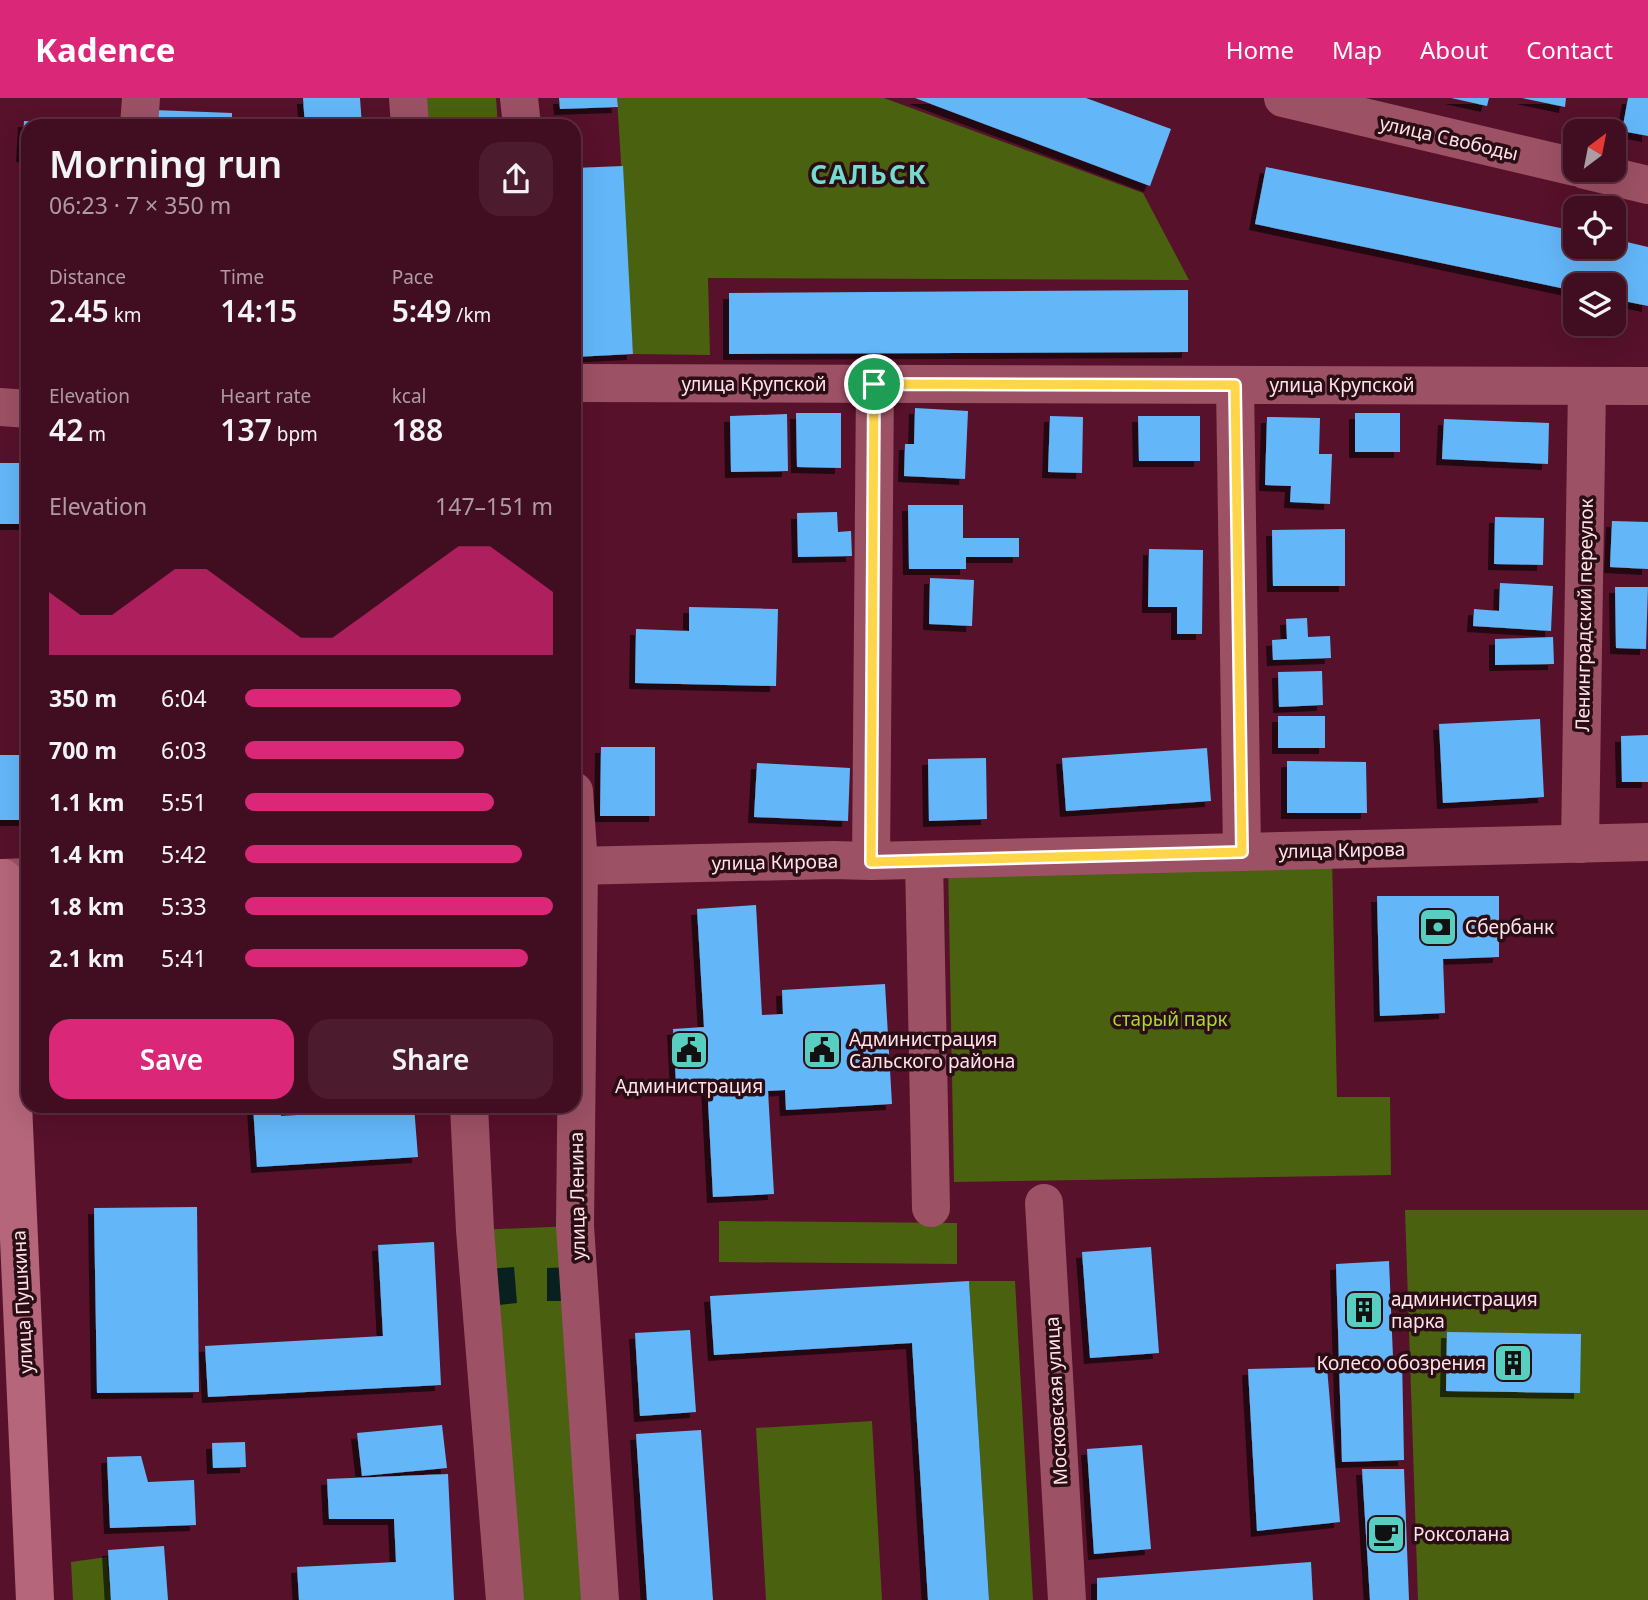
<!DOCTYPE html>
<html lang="en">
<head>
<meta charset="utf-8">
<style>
  body { margin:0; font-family:"Noto Sans",sans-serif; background:#4c1b2d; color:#f1f3f6; height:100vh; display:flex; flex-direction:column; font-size:26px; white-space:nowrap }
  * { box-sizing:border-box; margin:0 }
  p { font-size:23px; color:#ae9ca5 }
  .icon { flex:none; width:38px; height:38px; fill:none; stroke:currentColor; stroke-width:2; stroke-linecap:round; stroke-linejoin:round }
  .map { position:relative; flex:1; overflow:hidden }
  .details { position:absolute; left:21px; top:21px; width:560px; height:994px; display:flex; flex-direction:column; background:#410d20; border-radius:21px; box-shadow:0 7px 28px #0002,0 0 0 2px #5a2d3e }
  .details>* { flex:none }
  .needle { width:46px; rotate:32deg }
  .buttons { position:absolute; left:1563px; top:21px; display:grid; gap:14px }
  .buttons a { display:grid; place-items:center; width:63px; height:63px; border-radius:14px; background:#410d20; box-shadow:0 7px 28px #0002,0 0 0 2px #5a2d3e; font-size:35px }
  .pin { position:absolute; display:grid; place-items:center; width:60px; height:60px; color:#fff; margin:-30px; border:4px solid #fff; border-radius:50%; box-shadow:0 2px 7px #0007 }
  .round { display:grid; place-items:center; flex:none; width:74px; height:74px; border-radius:21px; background:#4c1b2d }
  .summary { display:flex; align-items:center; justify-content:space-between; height:119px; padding:0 28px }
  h1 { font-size:38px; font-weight:600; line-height:52px }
  .figures { display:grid; grid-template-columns:repeat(3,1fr); gap:10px; height:119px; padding:7px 28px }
  .figures div { display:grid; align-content:center }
  .figures b { font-size:30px; font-weight:600 }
  .figures small { font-size:19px; font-weight:400 }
  .figures p { font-size:19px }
  .chart { height:196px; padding:14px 28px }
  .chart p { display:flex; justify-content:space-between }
  .chart svg { width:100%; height:126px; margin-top:7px; fill:#db2777; opacity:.7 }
  .button { display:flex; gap:14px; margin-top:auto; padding:14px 28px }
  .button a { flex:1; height:80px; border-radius:21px; background:#db2777; color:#fff; font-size:28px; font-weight:600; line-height:80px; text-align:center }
  .button a+a { background:#4c1b2d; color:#f1f3f6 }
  ul { padding:0 28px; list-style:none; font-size:23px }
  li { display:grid; grid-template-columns:112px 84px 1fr; align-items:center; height:52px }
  li i { height:18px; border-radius:9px; background:#db2777 }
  header { display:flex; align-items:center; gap:42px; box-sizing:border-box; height:98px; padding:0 35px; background:#db2777; color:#fff }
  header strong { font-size:33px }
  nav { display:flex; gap:38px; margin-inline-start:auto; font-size:24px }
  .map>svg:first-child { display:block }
  .green { fill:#4a6110 }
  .water { fill:#08211e }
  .building { fill:#64b7f9; filter:url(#shadow) }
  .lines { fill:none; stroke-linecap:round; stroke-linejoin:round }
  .minor { stroke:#9d5165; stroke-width:38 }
  .major { stroke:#b5667a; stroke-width:38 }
  .route-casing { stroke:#fff; stroke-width:14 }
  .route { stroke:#ffd54a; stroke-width:9 }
  .labels { text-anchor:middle; stroke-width:7; stroke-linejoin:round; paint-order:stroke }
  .street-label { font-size:19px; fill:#fee2e8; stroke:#2b0d15 }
  .poi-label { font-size:19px; fill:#fee2e8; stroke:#2b0d15; text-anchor:start }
  .park-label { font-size:19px; fill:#a9d735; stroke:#2b0d15 }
  .district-label { font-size:26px; font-weight:bold; letter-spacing:2px; fill:#73dccf; stroke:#2b0d15 }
</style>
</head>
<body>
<header>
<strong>Kadence</strong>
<nav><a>Home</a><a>Map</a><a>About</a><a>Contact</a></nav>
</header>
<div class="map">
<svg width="1648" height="1502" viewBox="0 0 1648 1502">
  <defs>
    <filter id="shadow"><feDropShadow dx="-6" dy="6" stdDeviation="0" flood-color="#0009"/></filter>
  </defs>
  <rect width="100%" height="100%" fill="#57112a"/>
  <g class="green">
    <polygon points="421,0 496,0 498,28 422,28"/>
    <polygon points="617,0 884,0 1143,95 1189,182 708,180 710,257 633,256"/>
    <polygon points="1332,758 1337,999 1390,999 1391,1077 954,1084 948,764"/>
    <polygon points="1405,1112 1648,1112 1648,1502 1418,1502"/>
    <polygon points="719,1123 957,1125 957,1166 719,1164"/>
    <polygon points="575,1128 589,1502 510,1502 475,1132"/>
    <polygon points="969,1183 1015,1183 1033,1502 989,1502"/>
    <polygon points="872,1323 882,1502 766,1502 756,1330"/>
    <polygon points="107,1459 111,1502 73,1502 71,1464"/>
  </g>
  <g class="water">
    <polygon points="514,1169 517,1205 490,1208 488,1171"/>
    <polygon points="572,1169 573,1203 547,1203 547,1170"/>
  </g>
  <g class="building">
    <polygon points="303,0 360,0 362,28 305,28"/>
    <polygon points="559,0 617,0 618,9 560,11"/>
    <polygon points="915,0 1086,0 1171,31 1150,88"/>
    <polygon points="1451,0 1489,0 1487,8"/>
    <polygon points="1522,0 1566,0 1565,9"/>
    <polygon points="1628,0 1648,0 1648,38 1622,33"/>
    <polygon points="154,12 232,15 232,28 153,28"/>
    <polygon points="24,23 80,26 79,28 28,28 28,59 22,58"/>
    <polygon points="623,68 633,256 574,259 574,70"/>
    <polygon points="1266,69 1575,133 1575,149 1614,149 1614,141 1648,149 1648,208 1614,201 1614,187 1575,187 1575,193 1255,126"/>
    <polygon points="1188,192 1188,254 729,256 729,195"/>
    <polygon points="915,310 968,313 965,381 904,378 905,346 914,346"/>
    <polygon points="796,315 841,315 841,370 797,369"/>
    <rect x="1355" y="315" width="45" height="39"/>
    <polygon points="787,316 788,373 731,374 730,318"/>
    <polygon points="1050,318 1083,319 1082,375 1048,374"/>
    <polygon points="1138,318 1200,318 1200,363 1139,363"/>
    <polygon points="1267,319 1320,320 1319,356 1332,356 1330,406 1290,404 1291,388 1265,387"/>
    <polygon points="1444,321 1549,325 1548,366 1442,361"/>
    <rect x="0" y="365" width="28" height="61"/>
    <polygon points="908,407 963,407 963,440 1019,440 1019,459 966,459 966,471 909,471"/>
    <polygon points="837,414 838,434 851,433 852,458 798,459 797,415"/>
    <polygon points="1495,419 1544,420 1543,467 1494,466"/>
    <polygon points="1612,423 1648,424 1648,471 1610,469"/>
    <polygon points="1345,431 1345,488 1273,488 1272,432"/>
    <polygon points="1149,451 1203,452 1202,536 1177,536 1177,509 1148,509"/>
    <polygon points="930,480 974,482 972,528 929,526"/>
    <polygon points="1500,485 1553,488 1551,533 1473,528 1474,511 1499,513"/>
    <polygon points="1615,489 1648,489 1646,551 1616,550"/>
    <polygon points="689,509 778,511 776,588 635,585 636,531 689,533"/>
    <polygon points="1307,520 1308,539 1330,538 1331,560 1273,562 1272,542 1287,541 1286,521"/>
    <polygon points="1553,539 1554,566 1495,567 1495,541"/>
    <polygon points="1322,573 1323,607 1279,609 1278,574"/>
    <rect x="1278" y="618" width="47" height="32"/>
    <polygon points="1540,621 1544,699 1443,705 1439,626"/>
    <polygon points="1648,637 1648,684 1622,684 1621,638"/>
    <polygon points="601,649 655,649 655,718 600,718"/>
    <polygon points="1207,650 1211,703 1066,713 1062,660"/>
    <rect x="0" y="657" width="28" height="65"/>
    <polygon points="986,660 987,721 929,723 928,661"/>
    <polygon points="1287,663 1366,664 1367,715 1287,715"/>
    <polygon points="757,665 850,670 848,723 754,719"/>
    <polygon points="1377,798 1499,798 1499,859 1443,861 1445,915 1380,918"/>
    <polygon points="756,807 762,917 783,916 782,892 885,886 892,1006 786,1012 785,992 768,993 774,1096 713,1099 707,984 676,986 673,931 704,929 697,811"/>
    <polygon points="253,1008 281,1008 281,1018 365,1013 365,1008 414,1008 418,1059 257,1069"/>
    <polygon points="197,1109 199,1294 97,1295 94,1110"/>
    <polygon points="434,1144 441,1287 208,1299 205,1248 383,1238 378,1147"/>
    <polygon points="1151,1149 1159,1255 1090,1260 1082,1154"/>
    <polygon points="1389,1163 1393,1259 1402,1259 1404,1362 1342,1364 1336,1166"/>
    <polygon points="969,1183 989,1502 928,1502 912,1245 714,1257 710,1198"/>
    <polygon points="690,1232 696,1314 640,1318 635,1235"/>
    <polygon points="1447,1234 1581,1236 1580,1295 1446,1293"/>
    <polygon points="1327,1269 1340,1424 1257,1433 1248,1271"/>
    <polygon points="442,1327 447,1370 362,1378 357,1335"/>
    <polygon points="701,1332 713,1502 647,1502 636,1336"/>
    <polygon points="245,1344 246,1369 213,1370 212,1345"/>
    <polygon points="1142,1347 1151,1451 1094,1456 1087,1351"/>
    <polygon points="141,1358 148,1384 194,1382 196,1427 110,1430 107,1359"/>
    <polygon points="1362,1371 1404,1371 1409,1502 1370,1502"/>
    <polygon points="448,1376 454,1502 299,1502 297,1469 396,1464 394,1421 329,1421 327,1381"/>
    <polygon points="164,1448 168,1502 111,1502 108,1452"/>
    <polygon points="1311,1464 1313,1502 1097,1502 1097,1480"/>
  </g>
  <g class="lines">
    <g class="minor">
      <polyline points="408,0 410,28"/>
      <polyline points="519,0 522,28"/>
      <polyline points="1283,0 1575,69"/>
      <polyline points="139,28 141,0"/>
      <polyline points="1585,72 1648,87"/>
      <polyline points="574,285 1648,288"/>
      <polyline points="1235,287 1242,754"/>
      <polyline points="0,309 28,311"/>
      <polyline points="574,693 579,768 575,1128 600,1502"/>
      <polyline points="1580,746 1587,288"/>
      <polyline points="924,762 931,1110"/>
      <polyline points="871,763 875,286"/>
      <polyline points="574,768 833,762 871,763 1648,744"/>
      <polyline points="3,780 28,779"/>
      <polyline points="469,1008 475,1132 505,1502"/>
      <polyline points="1044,1105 1067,1502"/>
    </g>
    <polyline class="major" points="0,780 3,780 35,1502"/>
  </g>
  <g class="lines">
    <defs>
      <polygon id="route" points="874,286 1235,287 1242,754 871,764"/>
    </defs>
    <use href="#route" class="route-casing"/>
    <use href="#route" class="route"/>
  </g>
  <defs>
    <symbol id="bank-square" viewBox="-11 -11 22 22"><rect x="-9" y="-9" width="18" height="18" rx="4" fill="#58cec0" stroke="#2b0d15"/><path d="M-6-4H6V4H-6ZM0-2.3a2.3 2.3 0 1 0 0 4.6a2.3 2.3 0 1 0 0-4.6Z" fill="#111"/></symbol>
    <symbol id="civic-square" viewBox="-11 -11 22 22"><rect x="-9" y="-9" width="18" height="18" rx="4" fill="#58cec0" stroke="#2b0d15"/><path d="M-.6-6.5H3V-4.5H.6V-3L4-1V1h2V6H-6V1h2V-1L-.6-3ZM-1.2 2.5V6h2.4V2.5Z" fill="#111"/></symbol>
    <symbol id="building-square" viewBox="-11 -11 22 22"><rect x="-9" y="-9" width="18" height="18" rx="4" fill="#58cec0" stroke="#2b0d15"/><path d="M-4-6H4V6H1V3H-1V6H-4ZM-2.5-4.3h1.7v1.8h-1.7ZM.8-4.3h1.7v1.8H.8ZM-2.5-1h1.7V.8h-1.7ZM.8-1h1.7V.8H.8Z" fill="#111"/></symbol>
    <symbol id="cafe-square" viewBox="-11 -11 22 22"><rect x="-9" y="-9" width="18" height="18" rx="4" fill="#58cec0" stroke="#2b0d15"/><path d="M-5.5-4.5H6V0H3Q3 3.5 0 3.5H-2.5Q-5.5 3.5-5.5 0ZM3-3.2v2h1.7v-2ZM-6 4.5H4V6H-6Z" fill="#111"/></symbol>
  </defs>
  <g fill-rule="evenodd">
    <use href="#bank-square" x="1416" y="807" width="44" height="44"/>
    <use href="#civic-square" x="667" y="930" width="44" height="44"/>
    <use href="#civic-square" x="800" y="930" width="44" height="44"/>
    <use href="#building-square" x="1342" y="1190" width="44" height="44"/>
    <use href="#building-square" x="1491" y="1243" width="44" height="44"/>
    <use href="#cafe-square" x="1364" y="1414" width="44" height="44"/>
  </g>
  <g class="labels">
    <g class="street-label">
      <text transform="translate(1449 40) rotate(13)" y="7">улица Свободы</text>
      <text x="754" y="293">улица Крупской</text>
      <text x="1342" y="294">улица Крупской</text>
      <text transform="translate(1584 517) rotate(-89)" y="7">Ленинградский переулок</text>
      <text transform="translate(1342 752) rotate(-1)" y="7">улица Кирова</text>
      <text transform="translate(775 764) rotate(-1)" y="7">улица Кирова</text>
      <text transform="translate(577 1098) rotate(-91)" y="7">улица Ленина</text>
      <text transform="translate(22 1204) rotate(-93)" y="7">улица Пушкина</text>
      <text transform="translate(1056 1303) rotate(-93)" y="7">Московская улица</text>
    </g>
    <g class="poi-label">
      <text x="1465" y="836">Сбербанк</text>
      <text x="849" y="948">Администрация<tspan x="849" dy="22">Сальского района</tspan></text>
      <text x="689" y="995" text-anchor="middle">Администрация</text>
      <text x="1391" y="1208">администрация<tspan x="1391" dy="22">парка</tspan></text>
      <text x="1486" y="1272" text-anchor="end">Колесо обозрения</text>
      <text x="1413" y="1443">Роксолана</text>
    </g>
    <g class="park-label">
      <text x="1170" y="928">старый парк</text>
    </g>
    <g class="district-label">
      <text x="869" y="86">САЛЬСК</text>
    </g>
  </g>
</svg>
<div class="buttons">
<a><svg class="needle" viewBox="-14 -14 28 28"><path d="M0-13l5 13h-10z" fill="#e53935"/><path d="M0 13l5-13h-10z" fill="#ae9ca5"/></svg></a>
<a><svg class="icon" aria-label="locate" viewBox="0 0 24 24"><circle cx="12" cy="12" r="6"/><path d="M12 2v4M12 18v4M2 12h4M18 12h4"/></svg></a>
<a><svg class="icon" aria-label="layers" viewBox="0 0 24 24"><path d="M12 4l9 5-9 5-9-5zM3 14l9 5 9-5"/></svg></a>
</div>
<div class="pin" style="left:874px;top:286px;background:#1e9e55"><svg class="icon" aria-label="arrive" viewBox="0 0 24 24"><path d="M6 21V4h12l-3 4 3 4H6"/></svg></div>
<section class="details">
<div class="summary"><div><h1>Morning run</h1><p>06:23 · 7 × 350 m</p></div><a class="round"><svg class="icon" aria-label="share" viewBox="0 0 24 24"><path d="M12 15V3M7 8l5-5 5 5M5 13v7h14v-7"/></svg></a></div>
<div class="figures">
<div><p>Distance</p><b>2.45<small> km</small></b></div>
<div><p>Time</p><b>14:15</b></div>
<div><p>Pace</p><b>5:49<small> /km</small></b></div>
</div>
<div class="figures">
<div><p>Elevation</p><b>42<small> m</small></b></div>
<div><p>Heart rate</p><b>137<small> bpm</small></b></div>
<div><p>kcal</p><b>188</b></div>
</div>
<div class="chart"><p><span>Elevation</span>147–151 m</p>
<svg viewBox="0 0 160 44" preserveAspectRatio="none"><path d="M0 44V22L10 30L20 30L30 22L40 14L50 14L60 22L70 30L80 38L90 38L100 30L110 22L120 14L130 6L140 6L150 14L160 22V44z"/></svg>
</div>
<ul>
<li><b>350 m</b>6:04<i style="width:70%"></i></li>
<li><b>700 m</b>6:03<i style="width:71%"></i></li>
<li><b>1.1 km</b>5:51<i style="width:81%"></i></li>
<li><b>1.4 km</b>5:42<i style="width:90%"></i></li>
<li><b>1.8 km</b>5:33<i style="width:100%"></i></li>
<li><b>2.1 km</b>5:41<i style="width:92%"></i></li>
</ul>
<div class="button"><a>Save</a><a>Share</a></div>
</section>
</div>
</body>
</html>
